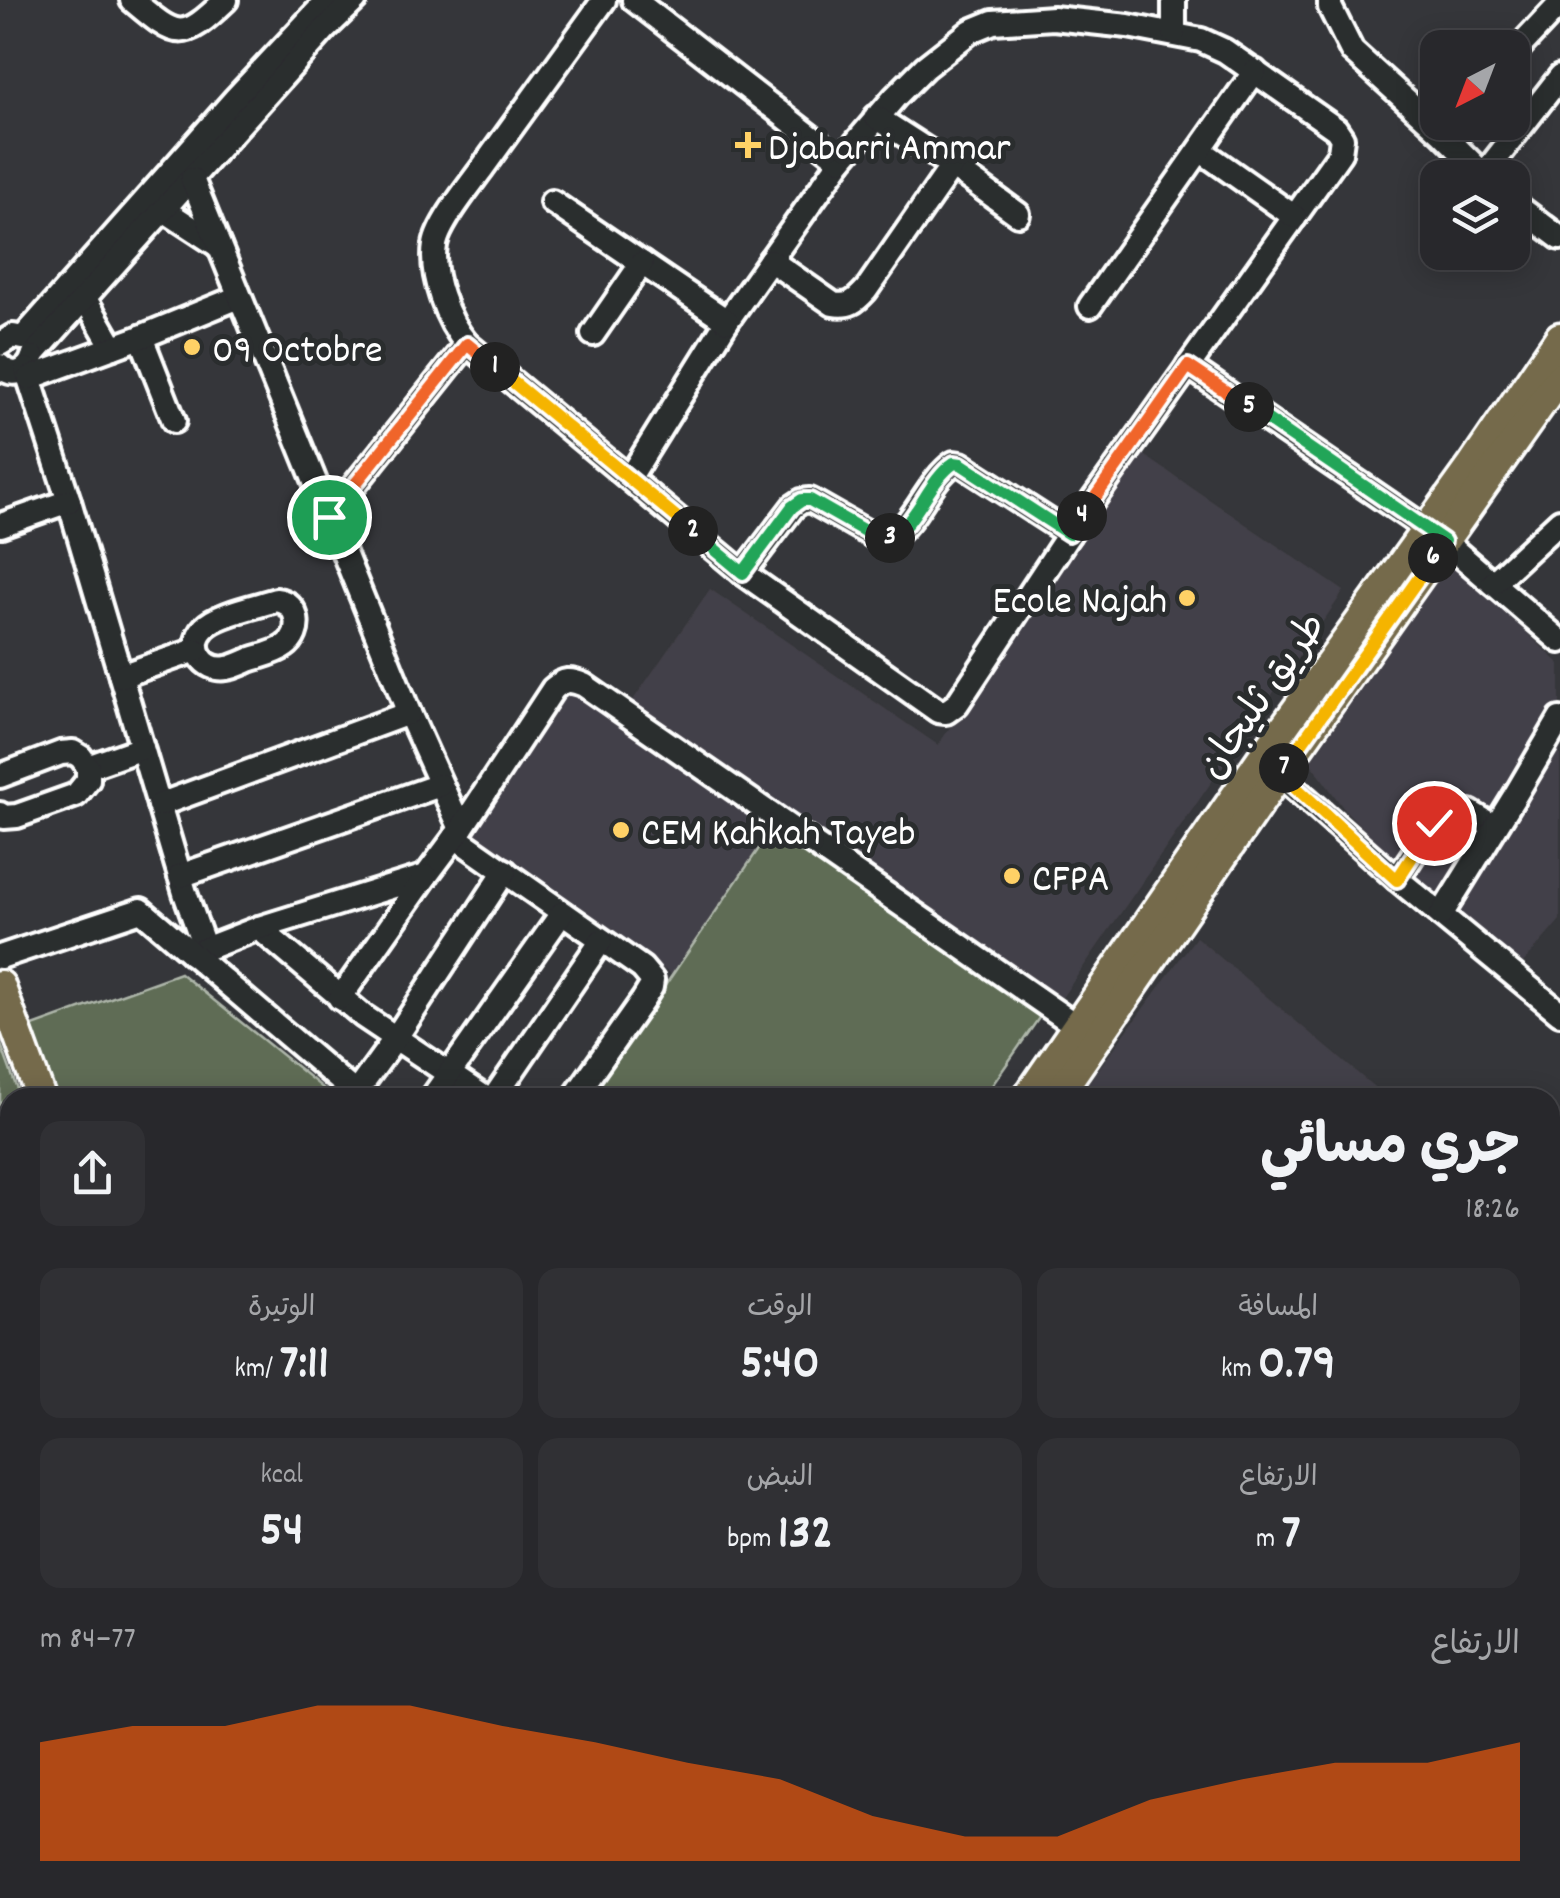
<!DOCTYPE html>
<html lang="ar">
<head>
<meta charset="utf-8">
<style>
  body { margin:0; font-family:Dekko,"Playpen Sans Arabic",sans-serif; background:#303034; color:#f1f3f6; direction:rtl; height:100vh; display:flex; flex-direction:column; font-size:38px; white-space:nowrap }
  * { box-sizing:border-box; margin:0 }
  p { font-size:32px; color:#a5a6a9 }
  .icon { flex:none; width:55px; height:55px; fill:none; stroke:currentColor; stroke-width:2; stroke-linecap:round; stroke-linejoin:round }
  .map { position:relative; flex:1; overflow:hidden; direction:ltr }
  .drawer { position:absolute; left:0px; top:1088px; width:1560px; height:812px; display:flex; flex-direction:column; background:#28282c; border-radius:30px 30px 0 0; box-shadow:0 5px 25px #0003,0 0 0 2px #444448; direction:rtl }
  .drawer>* { flex:none }
  .needle { width:65px; rotate:222deg }
  .tools { position:absolute; left:1420px; top:30px; display:grid; gap:20px }
  .tools a { display:grid; place-items:center; width:110px; height:110px; border-radius:20px; background:#28282c; box-shadow:0 5px 25px #0003,0 0 0 2px #444448; font-size:50px }
  .pin { position:absolute; display:grid; place-items:center; width:85px; height:85px; color:#fff; margin:-42px; border:5px solid #fff; border-radius:50%; box-shadow:0 2px 10px #0007 }
  .km { position:absolute; width:50px; height:50px; margin:-25px; border-radius:50%; background:#222; color:#fff; font-size:28px; line-height:50px; text-align:center }
  .round { display:grid; place-items:center; flex:none; width:105px; height:105px; border-radius:20px; background:#303034 }
  .overview { display:flex; align-items:center; justify-content:space-between; height:170px; padding:0 40px }
  h1 { font-size:55px; font-weight:700; line-height:75px }
  .stats { display:grid; grid-template-columns:repeat(3,1fr); gap:15px; height:170px; padding:10px 40px }
  .stats div { display:grid; align-content:center; border-radius:20px; background:#303034; text-align:center }
  .stats b { font-size:50px; font-weight:700 }
  .stats small { font-size:28px; font-weight:400 }
  .stats p { font-size:28px }
  .chart { height:280px; padding:20px 40px }
  .chart p { display:flex; justify-content:space-between }
  .chart svg { width:100%; height:180px; margin-top:10px; fill:#ea580c; opacity:.7 }
  .map>svg:first-child { display:block }
  .built { fill:#434048 }
  .green { fill:#5e6c55; stroke:#aeb6aa; stroke-width:2.5 }
  .lines { fill:none; stroke-linecap:round; stroke-linejoin:round }
  .minor-casing { stroke:#fff; stroke-width:30 }
  .major-casing { stroke:#fff; stroke-width:35 }
  .minor { stroke:#2a2d2e; stroke-width:22 }
  .major { stroke:#746b4b; stroke-width:28 }
  .split-1-casing { stroke:#fff; stroke-width:20 }
  .split-2-casing { stroke:#fff; stroke-width:20 }
  .split-3-casing { stroke:#fff; stroke-width:20 }
  .split-4-casing { stroke:#fff; stroke-width:20 }
  .split-5-casing { stroke:#fff; stroke-width:20 }
  .split-6-casing { stroke:#fff; stroke-width:20 }
  .split-7-casing { stroke:#fff; stroke-width:20 }
  .split-8-casing { stroke:#fff; stroke-width:20 }
  .split-1 { stroke:#f0652b; stroke-width:12 }
  .split-2 { stroke:#f5b400; stroke-width:12 }
  .split-3 { stroke:#22a559; stroke-width:12 }
  .split-4 { stroke:#22a559; stroke-width:12 }
  .split-5 { stroke:#f0652b; stroke-width:12 }
  .split-6 { stroke:#22a559; stroke-width:12 }
  .split-7 { stroke:#f5b400; stroke-width:12 }
  .split-8 { stroke:#f5b400; stroke-width:12 }
  .poi-dot { fill:#ffd166; stroke:#2a2d2e; stroke-width:4 }
  .labels { text-anchor:middle; stroke-width:10; stroke-linejoin:round; paint-order:stroke }
  .poi-label { font-size:40px; fill:#fff; stroke:#2a2d2e; text-anchor:start }
  .street-label { font-size:40px; fill:#fff; stroke:#2a2d2e }
</style>
</head>
<body>
<div class="map">
<svg width="1560" height="1898" viewBox="0 0 1560 1898">
  <rect width="100%" height="100%" fill="#35363a"/>
  <filter id="ink" filterUnits="userSpaceOnUse"><feTurbulence type="fractalNoise" baseFrequency=".01" numOctaves="2"/><feDisplacementMap in="SourceGraphic" scale="20" xChannelSelector="R" yChannelSelector="G"/><feConvolveMatrix kernelMatrix="1 2 1 2 8 2 1 2 1" color-interpolation-filters="sRGB"/></filter>
  <g filter="url(#ink)">
    <g class="built">
      <polygon points="1138,451 1344,591 1059,1002 631,703 710,589 938,745"/>
      <polygon points="1450,561 1560,664 1560,920 1523,963 1408,874 1344,809 1310,762"/>
      <polygon points="570,688 773,828 672,975 469,832"/>
      <polygon points="1196,937 1386,1097 1078,1097"/>
    </g>
    <g class="green">
      <polygon points="773,828 1041,1015 984,1097 588,1098"/>
      <polygon points="180,973 334,1097 57,1097 30,1027"/>
      <polygon points="0,1042 20,1097 10,1098 10,1500 0,1532"/>
    </g>
    <g class="lines">
      <defs>
        <g id="minor">
          <path d="M132,0C178,39 182,42 226,0"/>
          <path d="M604,0C564,56 523,111 483,167C470,185 438,224 435,245C430,275 447,321 467,344L743,573L938,711L946,712L957,704L1069,534L1340,153L1342,138L1336,129L1225,51L1201,40L1128,26L1053,18L993,22L971,31L925,67L895,97L841,160L727,321L630,477"/>
          <polyline points="634,0 841,160"/>
          <polyline points="1174,0 1174,33"/>
          <polyline points="1330,0 1330,7 1352,51 1441,132 1487,178"/>
          <polyline points="1512,55 1560,4"/>
          <polyline points="876,117 952,166 1018,214"/>
          <polyline points="1200,150 1295,217"/>
          <polyline points="1491,178 1489,168 1560,77"/>
          <polyline points="552,202 727,321"/>
          <polyline points="1512,202 1560,238"/>
          <polyline points="164,210 219,246"/>
          <path d="M770,260L833,304C849,307 855,302 866,290L952,166"/>
          <polyline points="84,297 113,347"/>
          <polyline points="1090,306 1255,71"/>
          <polyline points="593,334 642,263"/>
          <polyline points="141,337 174,421"/>
          <polyline points="0,344 13,336 23,338 235,99 328,0"/>
          <polyline points="34,354 326,28 355,0"/>
          <path d="M0,366C12,378 28,373 33,357"/>
          <polyline points="1188,366 1444,541 1560,641"/>
          <polyline points="26,369 69,501 185,893 205,949"/>
          <polyline points="29,378 141,337 239,297"/>
          <polyline points="329,517 467,344"/>
          <polyline points="1,525 69,501"/>
          <path d="M743,573L793,507L802,501L810,500L875,537L890,538C918,520 927,482 954,463L961,464L1069,534"/>
          <polyline points="1493,583 1560,521"/>
          <path d="M276,600C300,602 303,634 285,646C276,653 260,656 249,660C242,663 234,667 227,668C203,672 187,646 204,628C216,614 258,606 276,600Z"/>
          <polyline points="121,676 196,650"/>
          <polyline points="409,713 461,829"/>
          <polyline points="1266,763 1397,879 1560,1013"/>
          <polyline points="88,767 142,748"/>
          <polyline points="0,776 61,753 73,752 81,757 88,767 88,780 76,795 17,816 4,817 0,814"/>
          <polyline points="159,805 409,713 192,179"/>
          <polyline points="455,837 642,968 652,980 651,987 643,1000 574,1098"/>
          <polyline points="180,876 440,785"/>
          <polyline points="1397,879 1434,823 1442,815 1453,811 1470,812 1495,827"/>
          <polyline points="1441,915 1516,794 1560,719"/>
          <polyline points="259,928 363,1016 485,1098"/>
          <path d="M192,954L259,928L426,876L461,829L553,689C564,679 570,679 584,685L1078,1027"/>
          <polyline points="0,957 141,910 361,1098"/>
          <polyline points="340,998 426,876"/>
          <polyline points="355,1094 395,1039 505,871"/>
          <polyline points="432,1098 562,913"/>
          <polyline points="494,1098 601,941"/>
          <polyline points="1550,1139 1560,1133"/>
          <polyline points="1550,1686 1560,1702"/>
          <polyline points="1550,1742 1560,1737"/>
          <polyline points="0,1745 10,1743"/>
          <polyline points="1550,1849 1560,1845"/>
          <polyline points="118,1890 119,1898"/>
          <polyline points="287,1890 288,1898"/>
          <polyline points="390,1890 390,1898"/>
          <polyline points="835,1890 837,1898"/>
          <polyline points="937,1890 939,1898"/>
          <polyline points="1005,1890 1007,1898"/>
          <polyline points="1122,1890 1124,1898"/>
          <polyline points="1197,1890 1199,1898"/>
          <polyline points="1243,1890 1245,1898"/>
          <polyline points="1307,1890 1309,1898"/>
          <polyline points="1475,1890 1479,1898"/>
          <polyline points="1438,1898 1459,1890"/>
        </g>
        <g id="major">
          <polyline points="0,985 41,1098"/>
          <polyline points="1027,1098 1261,759 1472,466 1560,337"/>
          <polyline points="1056,1098 1280,773 1560,377"/>
          <polyline points="0,1613 10,1578"/>
          <polyline points="0,1619 10,1685"/>
          <polyline points="41,1890 42,1898"/>
          <polyline points="493,1898 499,1890"/>
        </g>
      </defs>
      <use href="#minor" class="minor-casing"/>
      <use href="#major" class="major-casing"/>
      <use href="#minor" class="minor"/>
      <use href="#major" class="major"/>
    </g>
  </g>
  <g class="lines" filter="url(#ink)">
    <defs>
      <polyline id="split-1" points="329,517 467,344 495,367"/>
      <polyline id="split-2" points="495,367 693,531"/>
      <polyline id="split-3" points="693,531 743,573 792,507 802,500 810,500 875,537 890,538"/>
      <path id="split-4" d="M890,538C917,523 928,481 954,463L961,464L1069,534L1082,516"/>
      <polyline id="split-5" points="1082,516 1188,366 1249,407"/>
      <polyline id="split-6" points="1249,407 1444,541 1433,558"/>
      <polyline id="split-7" points="1284,768 1433,558"/>
      <polyline id="split-8" points="1284,768 1280,773 1397,880 1434,823"/>
    </defs>
    <use href="#split-1" class="split-1-casing"/>
    <use href="#split-2" class="split-2-casing"/>
    <use href="#split-3" class="split-3-casing"/>
    <use href="#split-4" class="split-4-casing"/>
    <use href="#split-5" class="split-5-casing"/>
    <use href="#split-6" class="split-6-casing"/>
    <use href="#split-7" class="split-7-casing"/>
    <use href="#split-8" class="split-8-casing"/>
    <use href="#split-1" class="split-1"/>
    <use href="#split-2" class="split-2"/>
    <use href="#split-3" class="split-3"/>
    <use href="#split-4" class="split-4"/>
    <use href="#split-5" class="split-5"/>
    <use href="#split-6" class="split-6"/>
    <use href="#split-7" class="split-7"/>
    <use href="#split-8" class="split-8"/>
  </g>
  <g class="poi-dot">
    <path d="M743 130h10v10h10v10h-10v10h-10v-10h-10v-10h10z"/>
    <circle cx="192" cy="347" r="10"/>
    <circle cx="1187" cy="598" r="10"/>
    <circle cx="621" cy="830" r="10"/>
    <circle cx="1012" cy="876" r="10"/>
  </g>
  <g class="labels">
    <g class="poi-label">
      <text x="768" y="159">Djabarri Ammar</text>
      <text x="212" y="361">09 Octobre</text>
      <text x="1167" y="612" text-anchor="end">Ecole Najah</text>
      <text x="641" y="844">CEM Kahkah Tayeb</text>
      <text x="1032" y="890">CFPA</text>
    </g>
    <g class="street-label">
      <text transform="translate(1260 694) rotate(-55)" y="14">طريق ثليجان</text>
    </g>
  </g>
</svg>
<div class="tools">
<a><svg class="needle" viewBox="-14 -14 28 28"><path d="M0-13l5 13h-10z" fill="#e53935"/><path d="M0 13l5-13h-10z" fill="#a5a6a9"/></svg></a>
<a><svg class="icon" aria-label="layers" viewBox="0 0 24 24"><path d="M12 4l9 5-9 5-9-5zM3 14l9 5 9-5"/></svg></a>
</div>
<div class="pin" style="left:329px;top:517px;background:#1e9e55"><svg class="icon" aria-label="arrive" viewBox="0 0 24 24"><path d="M6 21V4h12l-3 4 3 4H6"/></svg></div>
<div class="pin" style="left:1434px;top:823px;background:#d93025"><svg class="icon" aria-label="check" viewBox="0 0 24 24"><path d="M5 12l5 5 9-10"/></svg></div>
<b class="km" style="left:495px;top:367px">1</b>
<b class="km" style="left:693px;top:531px">2</b>
<b class="km" style="left:890px;top:538px">3</b>
<b class="km" style="left:1082px;top:516px">4</b>
<b class="km" style="left:1249px;top:407px">5</b>
<b class="km" style="left:1433px;top:558px">6</b>
<b class="km" style="left:1284px;top:768px">7</b>
<section class="drawer">
<div class="overview"><div><h1>جري مسائي</h1><p>18:26</p></div><a class="round"><svg class="icon" aria-label="share" viewBox="0 0 24 24"><path d="M12 15V3M7 8l5-5 5 5M5 13v7h14v-7"/></svg></a></div>
<div class="stats">
<div><p>المسافة</p><b>0.79<small> km</small></b></div>
<div><p>الوقت</p><b>5:40</b></div>
<div><p>الوتيرة</p><b>7:11<small> /km</small></b></div>
</div>
<div class="stats">
<div><p>الارتفاع</p><b>7<small> m</small></b></div>
<div><p>النبض</p><b>132<small> bpm</small></b></div>
<div><p>kcal</p><b>54</b></div>
</div>
<div class="chart"><p><span>الارتفاع</span>77–84 m</p>
<svg viewBox="0 0 160 44" preserveAspectRatio="none"><path d="M0 44V15L10 11L20 11L30 6L40 6L50 11L60 15L70 20L80 24L90 33L100 38L110 38L120 29L130 24L140 20L150 20L160 15V44z"/></svg>
</div>
</section>
</div>
</body>
</html>
